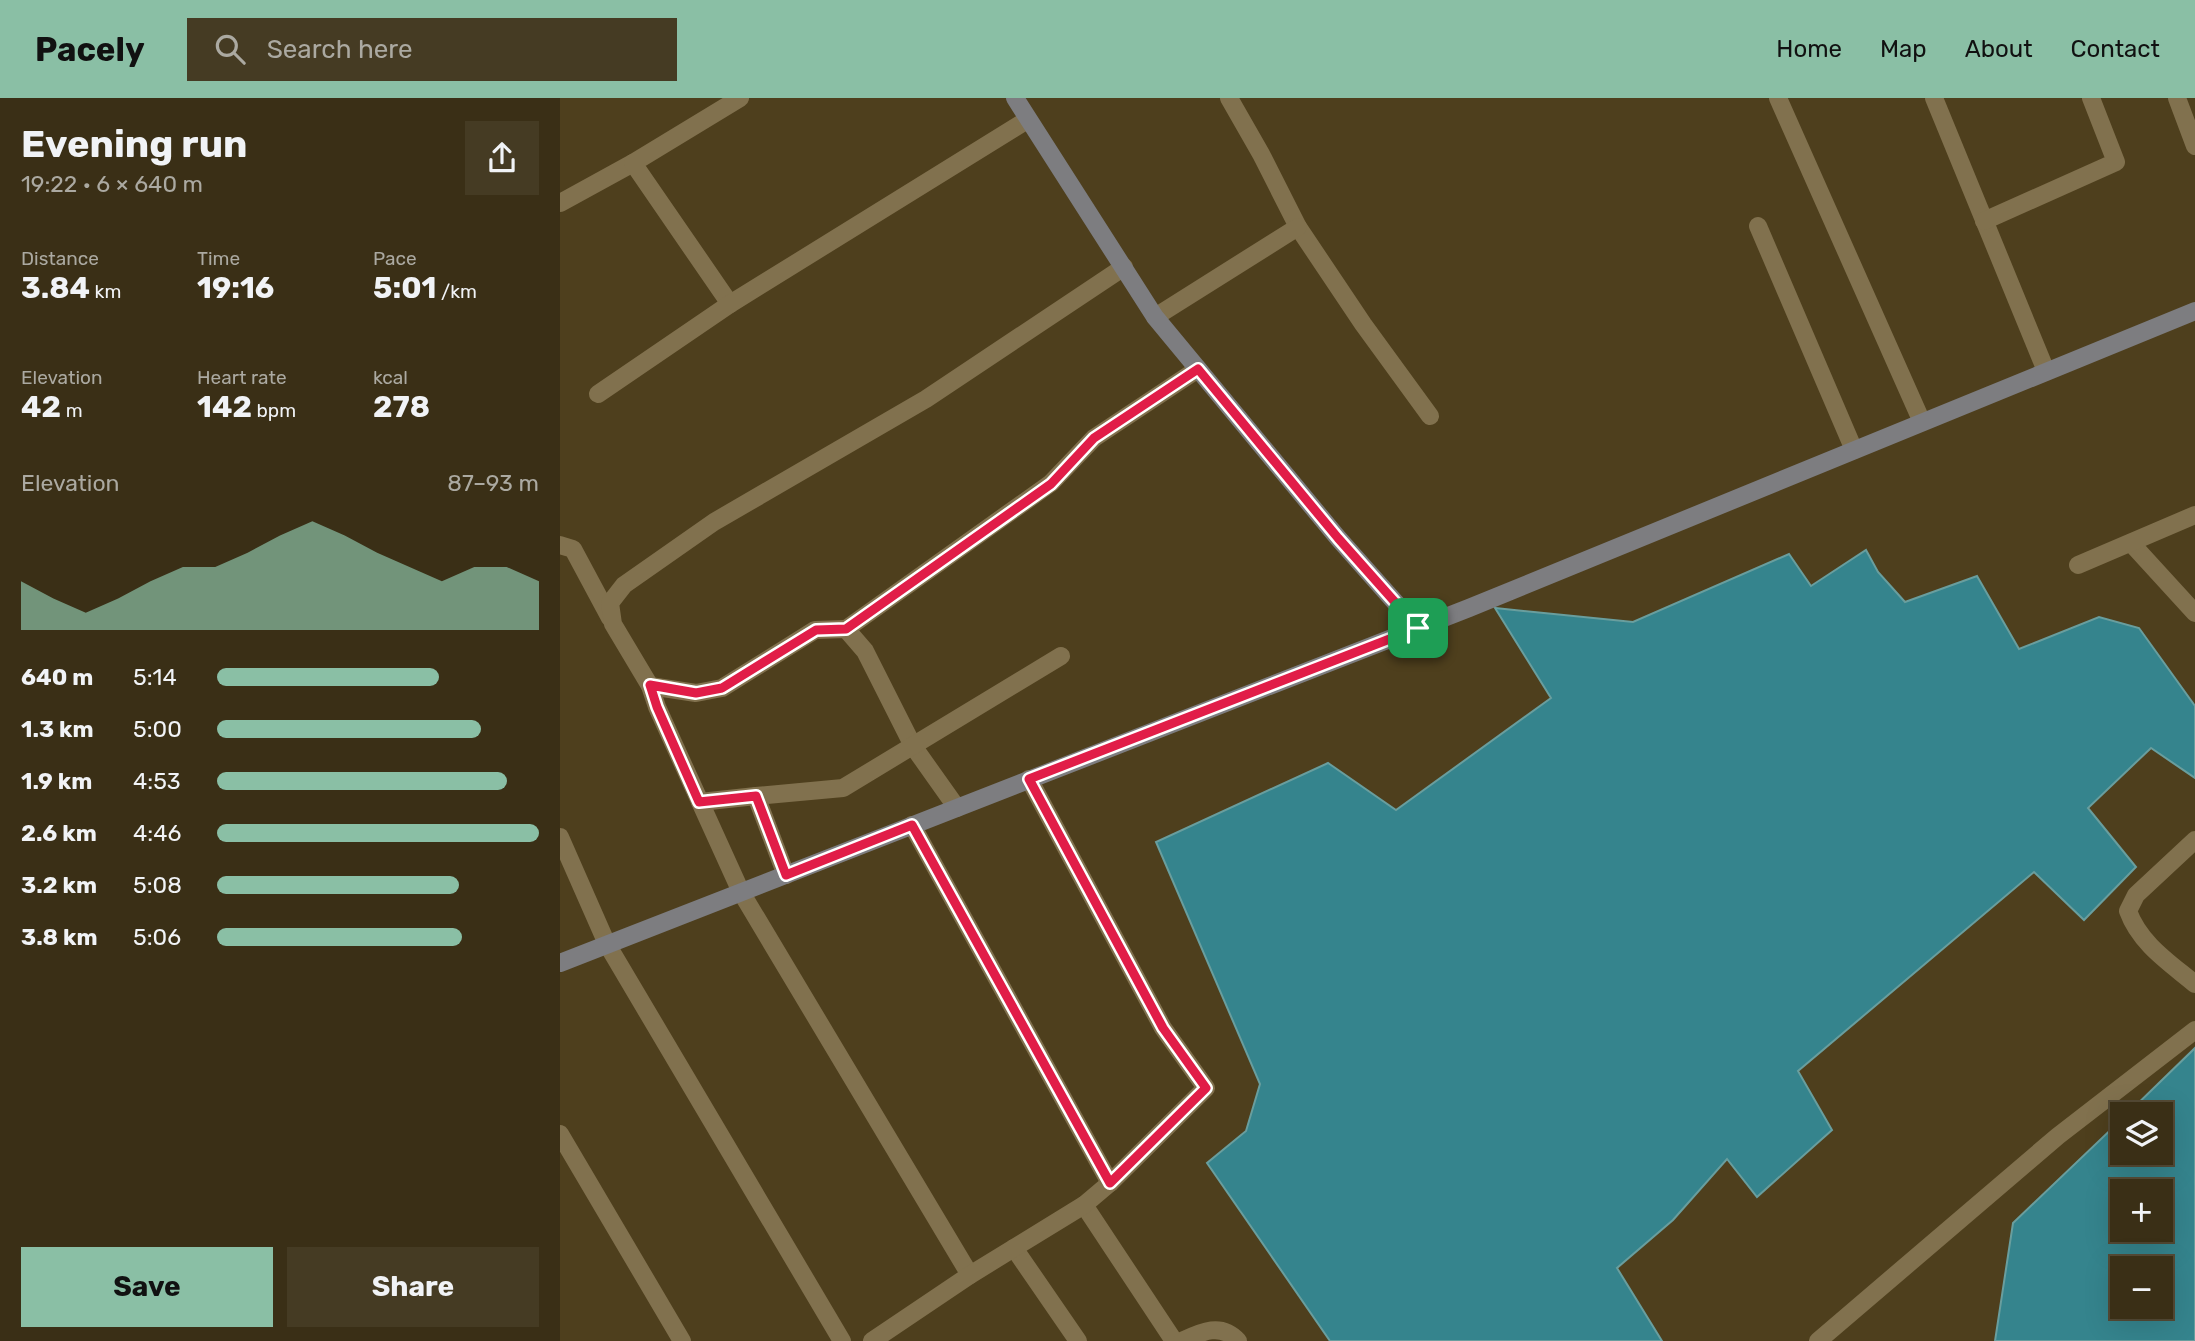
<!DOCTYPE html>
<html lang="en">
<head>
<meta charset="utf-8">
<style>
  body { margin:0; font-family:Rubik,sans-serif; background:#453b23; color:#f1f3f6; height:100vh; display:flex; flex-direction:column; font-size:26px; white-space:nowrap }
  * { box-sizing:border-box; margin:0 }
  p { font-size:23px; color:#aba9a1 }
  .icon { flex:none; width:38px; height:38px; fill:none; stroke:currentColor; stroke-width:2; stroke-linecap:round; stroke-linejoin:round }
  .map { position:relative; flex:1; overflow:hidden }
  .drawer { display:flex; flex-direction:column; background:#3a2f16; width:560px }
  .drawer>* { flex:none }
  .controls { position:absolute; left:1550px; top:1004px; display:grid; gap:14px }
  .controls a { display:grid; place-items:center; width:63px; height:63px; border-radius:0px; background:#3a2f16; box-shadow:0 7px 28px #0002,0 0 0 2px #544a35; font-size:35px }
  .pin { position:absolute; display:grid; place-items:center; width:60px; height:60px; color:#fff; margin:-30px; border-radius:14px; box-shadow:0 4px 10px #0006 }
  .round { display:grid; place-items:center; flex:none; width:74px; height:74px; border-radius:0px; background:#453b23 }
  .headline { display:flex; align-items:center; justify-content:space-between; height:119px; padding:0 21px }
  h1 { font-size:38px; font-weight:700; line-height:52px }
  .metrics { display:grid; grid-template-columns:repeat(3,1fr); gap:10px; height:119px; padding:7px 21px }
  .metrics div { display:grid; align-content:center }
  .metrics b { font-size:30px; font-weight:700 }
  .metrics small { font-size:19px; font-weight:400 }
  .metrics p { font-size:19px }
  .chart { height:196px; padding:14px 21px }
  .chart p { display:flex; justify-content:space-between }
  .chart svg { width:100%; height:126px; margin-top:7px; fill:#8abfa5; opacity:.7 }
  .primary-button { display:flex; gap:14px; margin-top:auto; padding:14px 21px }
  .primary-button a { flex:1; height:80px; border-radius:0px; background:#8abfa5; color:#111; font-size:28px; font-weight:700; line-height:80px; text-align:center }
  .primary-button a+a { background:#453b23; color:#f1f3f6 }
  ul { padding:0 21px; list-style:none; font-size:23px }
  li { display:grid; grid-template-columns:112px 84px 1fr; align-items:center; height:52px }
  li i { height:18px; border-radius:9px; background:#8abfa5 }
  header { display:flex; align-items:center; gap:42px; box-sizing:border-box; height:98px; padding:0 35px; background:#8abfa5; color:#111 }
  header strong { font-size:33px }
  nav { display:flex; gap:38px; margin-inline-start:auto; font-size:24px }
  .search { width:490px; height:63px; background:#453b23; display:flex; align-items:center; gap:18px; box-sizing:border-box; padding:0 24px; border-radius:0px; color:#aba9a1; font-size:26px }
  main { display:flex; flex:1; min-height:0 }
  .map>svg:first-child { display:block }
  .water { fill:#35848d; stroke:#699e9e; stroke-width:2; fill-rule:evenodd }
  .lines { fill:none; stroke-linecap:round; stroke-linejoin:round }
  .street { stroke:#81714e; stroke-width:18 }
  .secondary { stroke:#7d7d80; stroke-width:18 }
  .route-casing { stroke:#fff; stroke-width:14 }
  .route { stroke:#e11d48; stroke-width:9 }
</style>
</head>
<body>
<header>
<strong>Pacely</strong>
<div class="search"><svg class="icon" aria-label="search" viewBox="0 0 24 24"><circle cx="10" cy="10" r="6"/><path d="M15 15l6 6"/></svg>Search here</div>
<nav><a>Home</a><a>Map</a><a>About</a><a>Contact</a></nav>
</header>
<main>
<section class="drawer">
<div class="headline"><div><h1>Evening run</h1><p>19:22 · 6 × 640 m</p></div><a class="round"><svg class="icon" aria-label="share" viewBox="0 0 24 24"><path d="M12 15V3M7 8l5-5 5 5M5 13v7h14v-7"/></svg></a></div>
<div class="metrics">
<div><p>Distance</p><b>3.84<small> km</small></b></div>
<div><p>Time</p><b>19:16</b></div>
<div><p>Pace</p><b>5:01<small> /km</small></b></div>
</div>
<div class="metrics">
<div><p>Elevation</p><b>42<small> m</small></b></div>
<div><p>Heart rate</p><b>142<small> bpm</small></b></div>
<div><p>kcal</p><b>278</b></div>
</div>
<div class="chart"><p><span>Elevation</span>87–93 m</p>
<svg viewBox="0 0 160 44" preserveAspectRatio="none"><path d="M0 44V27L10 33L20 38L30 33L40 27L50 22L60 22L70 17L80 11L90 6L100 11L110 17L120 22L130 27L140 22L150 22L160 27V44z"/></svg>
</div>
<ul>
<li><b>640 m</b>5:14<i style="width:69%"></i></li>
<li><b>1.3 km</b>5:00<i style="width:82%"></i></li>
<li><b>1.9 km</b>4:53<i style="width:90%"></i></li>
<li><b>2.6 km</b>4:46<i style="width:100%"></i></li>
<li><b>3.2 km</b>5:08<i style="width:75%"></i></li>
<li><b>3.8 km</b>5:06<i style="width:76%"></i></li>
</ul>
<div class="primary-button"><a>Save</a><a>Share</a></div>
</section>
<div class="map">
<svg width="1635" height="1243" viewBox="0 0 1635 1243">
  <rect width="100%" height="100%" fill="#4e3f1d"/>
  <g class="water">
    <polygon points="1306,452 1318,474 1345,504 1417,478 1459,551 1539,519 1579,530 1635,608 1635,680 1591,650 1528,710 1576,769 1524,822 1474,774 1238,973 1272,1032 1197,1099 1167,1061 1113,1122 1057,1170 1102,1243 770,1243 647,1065 686,1033 700,986 596,744 768,665 836,712 991,600 935,510 1073,524 1229,456 1251,488"/>
    <path d="M1635,950V1243H1435L1453,1125L1563,1020V1055H1601V1017H1566ZM1563,1094H1601V1132H1563ZM1563,1171H1601V1209H1563Z"/>
  </g>
  <g class="lines">
    <g class="street">
      <polyline points="669,0 701,56 738,129 803,226 870,318"/>
      <polyline points="1218,0 1362,324"/>
      <polyline points="1374,0 1486,273"/>
      <polyline points="1617,0 1635,48"/>
      <polyline points="0,105 73,65"/>
      <polyline points="1424,123 1556,64 1531,0"/>
      <polyline points="1198,128 1294,352"/>
      <polyline points="170,206 73,65 180,0"/>
      <polyline points="595,219 738,129"/>
      <polyline points="38,296 170,206 467,22"/>
      <polyline points="1571,445 1635,515"/>
      <polyline points="0,447 13,451 50,520"/>
      <polyline points="1518,467 1635,417"/>
      <polyline points="286,531 491,385 534,340 638,271"/>
      <polyline points="90,588 136,595 162,590 255,532 286,531 305,553 353,648 397,710"/>
      <polyline points="140,704 196,698"/>
      <polyline points="352,727 550,1085"/>
      <polyline points="0,739 47,846 282,1243"/>
      <path d="M1635,742L1576,797L1568,813C1580,846 1610,865 1635,886"/>
      <polyline points="226,777 196,698 283,690 501,558"/>
      <polyline points="0,1036 122,1243"/>
      <polyline points="524,1107 614,1243"/>
      <polyline points="454,1150 518,1243"/>
      <polyline points="410,1177 181,794 97,609 90,588 53,526 50,505 64,487 154,424 366,301 564,169"/>
      <polyline points="312,1243 410,1177 524,1107 550,1085 646,990 603,930 469,681"/>
      <path d="M622,1243C641,1234 661,1224 678,1243"/>
      <polyline points="1258,1243 1498,1038 1635,932"/>
    </g>
    <g class="secondary">
      <polyline points="455,0 595,219 778,440 858,530"/>
      <polyline points="0,865 909,510 1635,213"/>
    </g>
  </g>
  <g class="lines">
    <defs>
      <polygon id="route" points="638,271 778,440 858,530 469,681 603,930 646,990 550,1085 352,727 226,777 196,698 139,704 97,609 90,587 136,595 162,590 256,532 286,531 491,386 534,340"/>
    </defs>
    <use href="#route" class="route-casing"/>
    <use href="#route" class="route"/>
  </g>
</svg>
<div class="controls">
<a><svg class="icon" aria-label="layers" viewBox="0 0 24 24"><path d="M12 4l9 5-9 5-9-5zM3 14l9 5 9-5"/></svg></a>
<a>+</a>
<a>−</a>
</div>
<div class="pin" style="left:858px;top:530px;background:#1e9e55"><svg class="icon" aria-label="arrive" viewBox="0 0 24 24"><path d="M6 21V4h12l-3 4 3 4H6"/></svg></div>
</div>
</main>
</body>
</html>
